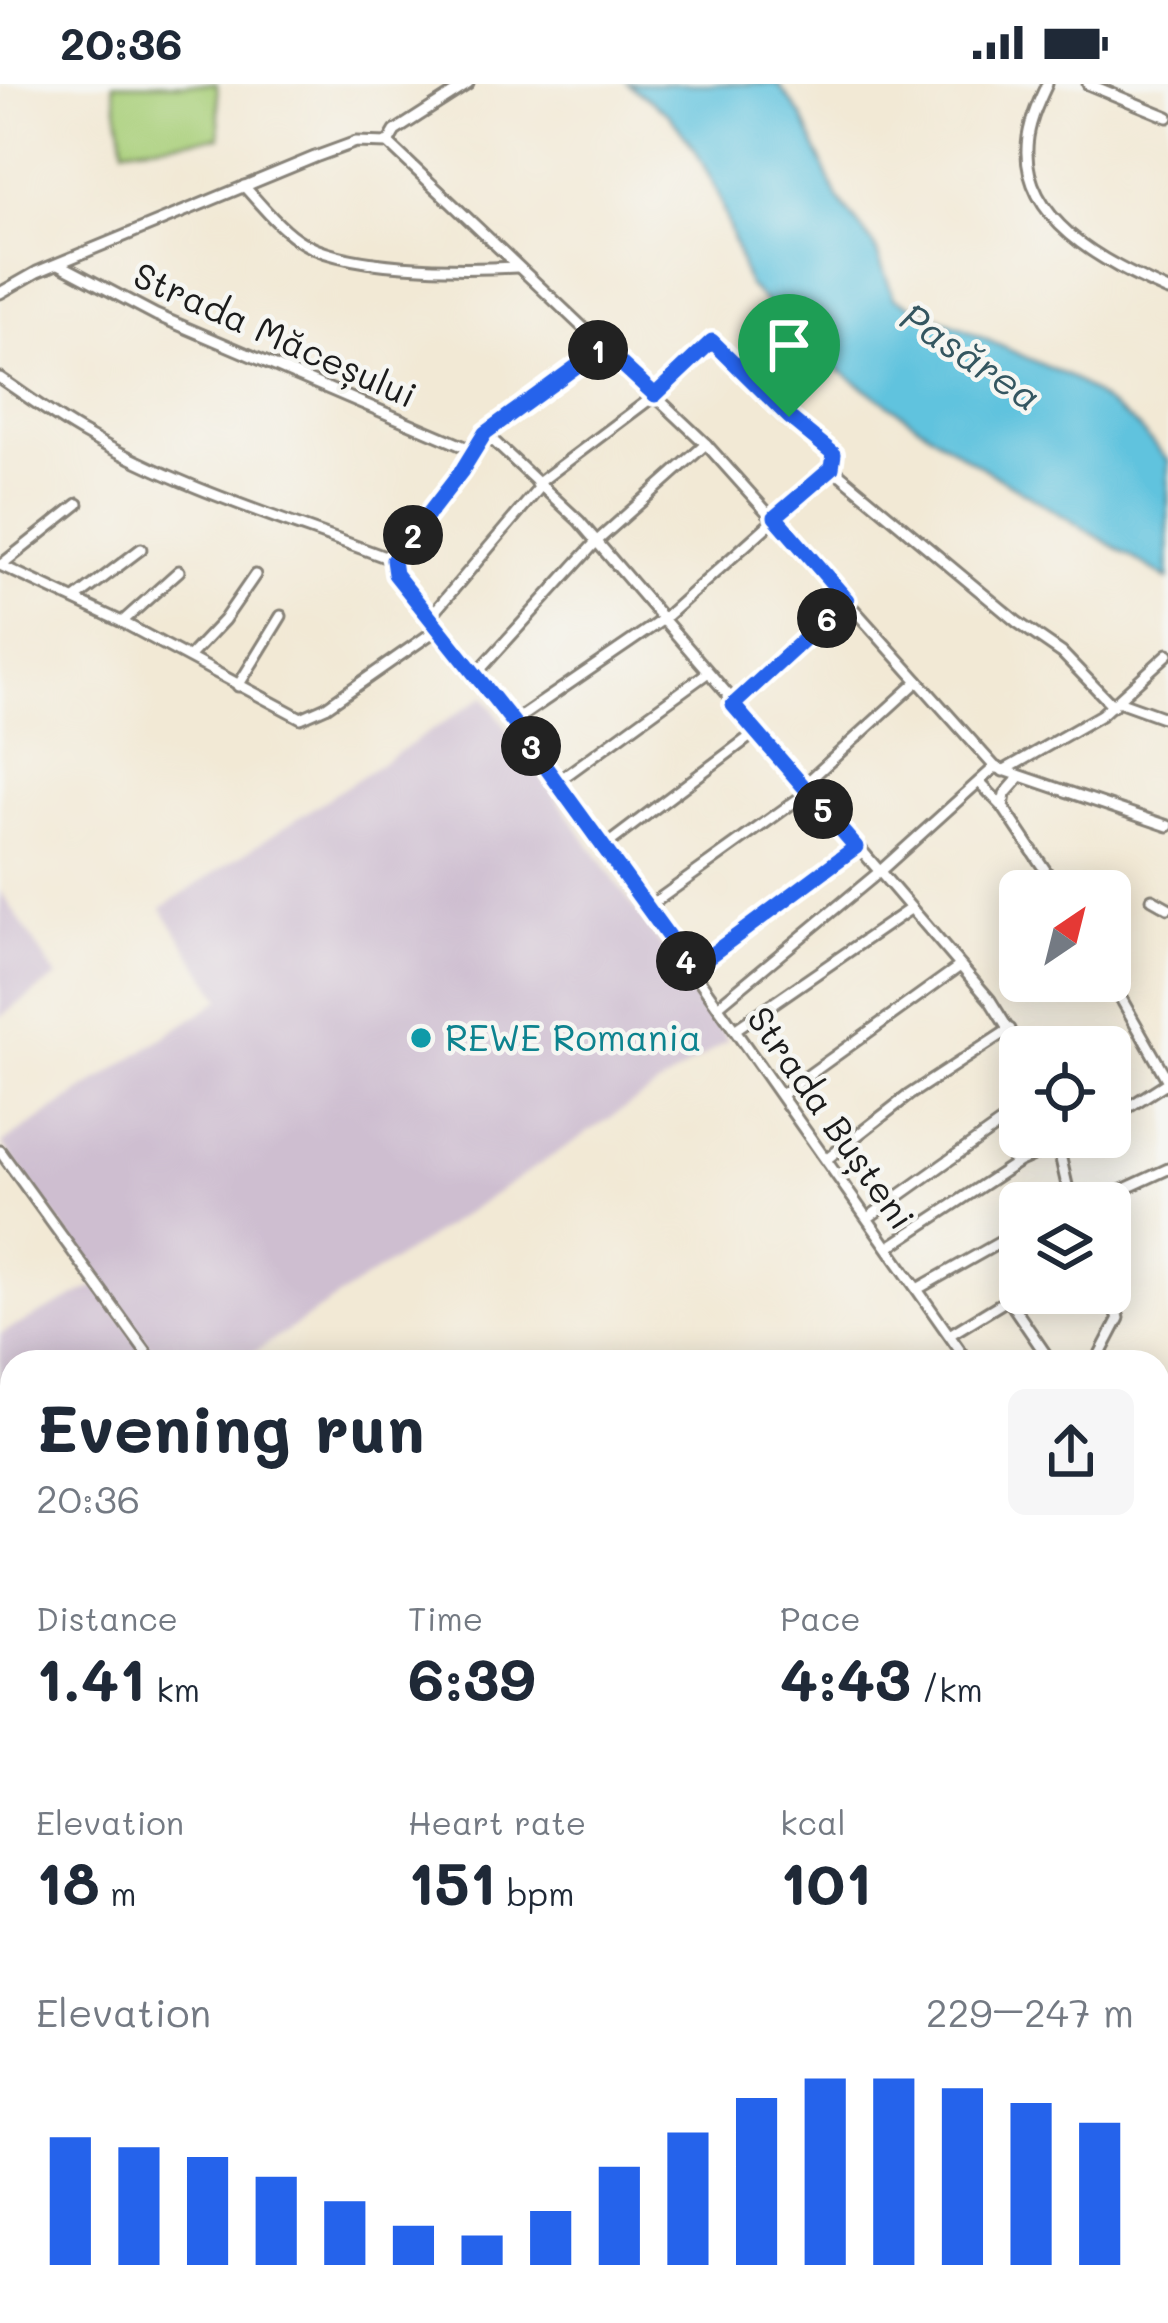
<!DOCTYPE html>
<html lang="en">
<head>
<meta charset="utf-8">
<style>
  body { margin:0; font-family:Mali,sans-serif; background:#f6f6f7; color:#1f2937; height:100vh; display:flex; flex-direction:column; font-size:45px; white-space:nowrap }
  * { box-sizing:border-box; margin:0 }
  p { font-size:39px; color:#747a83 }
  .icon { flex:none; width:66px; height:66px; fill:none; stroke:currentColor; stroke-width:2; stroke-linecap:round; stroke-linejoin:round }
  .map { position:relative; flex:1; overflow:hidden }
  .drawer { position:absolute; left:0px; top:1266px; width:1170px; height:975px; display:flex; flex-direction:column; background:#fff; border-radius:36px 36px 0 0; box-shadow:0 6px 30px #0003 }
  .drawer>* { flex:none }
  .needle { width:78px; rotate:35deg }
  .tools { position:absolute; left:999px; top:786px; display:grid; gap:24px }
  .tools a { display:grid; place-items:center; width:132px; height:132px; border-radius:18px; background:#fff; box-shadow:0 6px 30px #0003; font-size:60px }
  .pin { position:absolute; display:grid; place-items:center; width:102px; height:102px; color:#fff; margin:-123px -51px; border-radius:50% 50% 50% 0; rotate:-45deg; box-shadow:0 0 12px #0007 }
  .pin .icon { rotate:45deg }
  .km { position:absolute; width:60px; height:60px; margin:-30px; border-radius:50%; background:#222; color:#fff; font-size:33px; line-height:60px; text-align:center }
  .round { display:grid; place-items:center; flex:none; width:126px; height:126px; border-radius:18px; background:#f6f6f7 }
  .summary { display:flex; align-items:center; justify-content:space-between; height:204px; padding:0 36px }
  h1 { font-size:66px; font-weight:700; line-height:90px }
  .stats { display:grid; grid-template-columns:repeat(3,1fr); gap:18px; height:204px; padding:12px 36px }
  .stats div { display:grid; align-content:center }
  .stats b { font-size:60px; font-weight:700 }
  .stats small { font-size:33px; font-weight:400 }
  .stats p { font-size:33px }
  .chart { height:336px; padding:24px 36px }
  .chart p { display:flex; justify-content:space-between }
  .chart svg { width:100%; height:216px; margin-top:12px; stroke:#2563eb; stroke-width:6 }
  .status { display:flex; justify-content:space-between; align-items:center; height:84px; padding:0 60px; background:#fff; direction:ltr }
  .status svg { height:33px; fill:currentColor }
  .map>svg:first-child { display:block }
  .industrial { fill:#cebed0 }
  .green { fill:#a9cf79; stroke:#62764a; stroke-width:3 }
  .forest { fill:#86b269; stroke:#516742; stroke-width:3 }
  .water { fill:#60c3de; stroke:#3e707d; stroke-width:3 }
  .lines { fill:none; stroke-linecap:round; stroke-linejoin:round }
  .street-casing { stroke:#878278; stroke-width:15 }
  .secondary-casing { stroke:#878278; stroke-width:20 }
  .street { stroke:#fff; stroke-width:9 }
  .secondary { stroke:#fff; stroke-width:14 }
  .route-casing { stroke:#fff; stroke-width:24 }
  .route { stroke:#2563eb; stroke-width:15 }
  .culture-dot { fill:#0f9aa8; stroke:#f6f6f2; stroke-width:4.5 }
  .labels { text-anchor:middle; stroke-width:9; stroke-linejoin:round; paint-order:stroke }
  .street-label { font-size:36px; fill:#1c1c1c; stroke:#f6f6f2 }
  .culture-label { font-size:36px; fill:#0d838f; stroke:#f6f6f2; text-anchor:start }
  .water-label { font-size:39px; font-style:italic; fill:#345660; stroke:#f6f6f2 }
</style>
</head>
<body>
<div class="status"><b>20:36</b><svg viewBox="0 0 49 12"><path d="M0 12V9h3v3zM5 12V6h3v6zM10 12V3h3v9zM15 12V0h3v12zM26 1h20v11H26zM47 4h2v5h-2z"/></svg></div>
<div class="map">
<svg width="1168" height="2239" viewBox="0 0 1168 2239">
  <rect width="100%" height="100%" fill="#f6f6f2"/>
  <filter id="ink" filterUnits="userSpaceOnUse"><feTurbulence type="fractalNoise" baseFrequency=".00833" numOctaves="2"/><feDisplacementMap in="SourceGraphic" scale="24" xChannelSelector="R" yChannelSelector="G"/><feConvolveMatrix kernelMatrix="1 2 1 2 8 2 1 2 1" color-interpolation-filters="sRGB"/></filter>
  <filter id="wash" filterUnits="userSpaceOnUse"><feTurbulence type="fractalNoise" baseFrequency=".004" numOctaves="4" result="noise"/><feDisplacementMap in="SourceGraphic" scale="48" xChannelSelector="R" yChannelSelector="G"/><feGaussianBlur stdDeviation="2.7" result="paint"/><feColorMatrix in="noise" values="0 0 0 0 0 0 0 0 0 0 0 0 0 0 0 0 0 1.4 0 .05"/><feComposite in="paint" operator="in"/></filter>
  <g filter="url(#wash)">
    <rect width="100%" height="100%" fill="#f2e9d5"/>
    <g class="industrial">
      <polygon points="484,612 728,956 240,1278 160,1278 2,1060 221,915 161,824"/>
      <polygon points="0,806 57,893 0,933"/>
      <polygon points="97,1201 153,1278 12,1278 12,1356 0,1362 0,1250"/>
      <polygon points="12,1909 12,2136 0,2142 0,1915"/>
    </g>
    <polygon class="green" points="113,0 217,0 220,53 124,64"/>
    <polygon class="forest" points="12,2136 12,2229 560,2229 572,2239 0,2239 0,2142"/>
    <polygon class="water" points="628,0 778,0 803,34 837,113 874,161 894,214 1074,295 1135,340 1168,376 1168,495 965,373 827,278 748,201 717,107 695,65 669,30"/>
  </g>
  <g filter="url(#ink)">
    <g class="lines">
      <defs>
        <g id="street">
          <path d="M1047,0C1039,17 1031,34 1028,53C1016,136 1106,179 1168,207"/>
          <polyline points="1088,0 1168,33"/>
          <polyline points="388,59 395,47 468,0"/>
          <path d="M244,102C260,120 277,141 297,155C341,187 463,186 517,183"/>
          <polyline points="59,180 156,231 472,366"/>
          <polyline points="0,209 37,188 315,73 356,58 388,59 706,360 995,683 1168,742"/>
          <path d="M0,294C28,313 56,334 85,350C181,405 290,437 393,476"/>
          <polyline points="485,349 579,437 990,916 1020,964"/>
          <polyline points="537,400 654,312 713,257 789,333 834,370 832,384"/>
          <polyline points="393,476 395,490 605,762 968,1278"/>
          <polyline points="393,476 461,388 485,349 603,263"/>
          <polyline points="0,481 122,538 301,634 326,623 439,544"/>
          <polyline points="1,481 78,420"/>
          <polyline points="75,515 141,465"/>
          <polyline points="430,533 540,403"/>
          <polyline points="122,538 179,487"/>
          <polyline points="189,573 224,536 255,491"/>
          <polyline points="476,590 596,458 706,360"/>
          <polyline points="238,602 281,532"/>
          <polyline points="1118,617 1168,635"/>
          <polyline points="733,621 847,516"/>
          <polyline points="513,638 662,536 832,384 1017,538 1062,569 1113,622"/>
          <polyline points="1003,687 1101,631 1168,570"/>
          <polyline points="1019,694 1005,710 1003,723 1059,807"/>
          <polyline points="557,698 707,589"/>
          <polyline points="979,698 1003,723"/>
          <polyline points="803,702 918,597"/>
          <polyline points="605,762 756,648"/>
          <polyline points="1152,815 1168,824"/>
          <polyline points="648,823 808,708"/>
          <polyline points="692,885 856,763"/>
          <polyline points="1110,895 1168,997"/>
          <polyline points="719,921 878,789 995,683"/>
          <polyline points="736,945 910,825"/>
          <polyline points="781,1011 960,882"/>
          <polyline points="1110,1035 1168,998"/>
          <polyline points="1056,1053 1071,1119"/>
          <polyline points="0,1067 153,1278"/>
          <polyline points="827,1075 909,1011 1010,945"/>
          <polyline points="1094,1119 1168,1085"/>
          <polyline points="869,1133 1000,1040 1020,1032"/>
          <polyline points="889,1163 1018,1078 1074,1053"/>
          <polyline points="919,1204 1020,1147"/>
          <polyline points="1008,1215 1051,1278"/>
          <polyline points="951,1250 1020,1208"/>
          <polyline points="1096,1278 1119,1234 1108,1209"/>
          <polyline points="1158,1346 1168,1330"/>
          <polyline points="1158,1417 1168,1430"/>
          <polyline points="1158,1860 1168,1855"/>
          <polyline points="971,2229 976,2239"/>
        </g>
        <g id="secondary">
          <polyline points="1158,1509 1168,1503"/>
          <polyline points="0,2138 12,2132"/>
        </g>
      </defs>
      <use href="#street" class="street-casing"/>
      <use href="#secondary" class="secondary-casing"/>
      <use href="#street" class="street"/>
      <use href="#secondary" class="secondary"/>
    </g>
  </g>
  <g class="lines" filter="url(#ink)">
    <defs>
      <polygon id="route" points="712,257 789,333 834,370 832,384 775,433 847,516 733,621 856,763 692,885 513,638 395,490 393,476 461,388 485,349 603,263 655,311"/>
    </defs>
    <use href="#route" class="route-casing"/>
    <use href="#route" class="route"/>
  </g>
  <circle class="culture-dot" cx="421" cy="954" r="12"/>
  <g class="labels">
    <g class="street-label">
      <text transform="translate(275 251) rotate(24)" y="13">Strada Măceșului</text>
      <text transform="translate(831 1034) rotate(55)" y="13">Strada Bușteni</text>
    </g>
    <g class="culture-label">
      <text x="445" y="967">REWE Romania</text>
    </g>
    <g class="water-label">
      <text transform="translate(971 273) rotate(34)" y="14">Pasărea</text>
    </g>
  </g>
</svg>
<div class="tools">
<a><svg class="needle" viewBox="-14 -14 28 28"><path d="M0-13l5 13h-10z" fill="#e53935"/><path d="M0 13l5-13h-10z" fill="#747a83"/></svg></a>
<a><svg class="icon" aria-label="locate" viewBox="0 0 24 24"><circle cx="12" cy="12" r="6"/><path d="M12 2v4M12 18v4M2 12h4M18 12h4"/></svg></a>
<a><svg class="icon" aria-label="layers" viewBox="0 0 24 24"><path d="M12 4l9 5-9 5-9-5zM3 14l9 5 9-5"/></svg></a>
</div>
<div class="pin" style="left:789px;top:333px;background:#1e9e55"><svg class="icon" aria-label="arrive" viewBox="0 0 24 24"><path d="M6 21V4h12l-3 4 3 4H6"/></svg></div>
<b class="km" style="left:598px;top:266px">1</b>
<b class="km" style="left:413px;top:451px">2</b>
<b class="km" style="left:531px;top:662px">3</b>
<b class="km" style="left:686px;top:877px">4</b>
<b class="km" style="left:823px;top:725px">5</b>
<b class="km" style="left:827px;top:534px">6</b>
<section class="drawer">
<div class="summary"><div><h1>Evening run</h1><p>20:36</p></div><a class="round"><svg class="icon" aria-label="share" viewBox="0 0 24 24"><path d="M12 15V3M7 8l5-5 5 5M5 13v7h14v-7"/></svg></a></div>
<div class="stats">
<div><p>Distance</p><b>1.41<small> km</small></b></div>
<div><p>Time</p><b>6:39</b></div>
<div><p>Pace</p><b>4:43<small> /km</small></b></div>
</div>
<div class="stats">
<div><p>Elevation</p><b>18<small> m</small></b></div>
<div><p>Heart rate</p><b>151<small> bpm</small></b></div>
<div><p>kcal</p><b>101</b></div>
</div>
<div class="chart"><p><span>Elevation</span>229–247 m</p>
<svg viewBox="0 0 160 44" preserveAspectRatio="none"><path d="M5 44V18M15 44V20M25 44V22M35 44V26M45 44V31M55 44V36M65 44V38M75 44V33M85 44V24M95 44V17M105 44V10M115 44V6M125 44V6M135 44V8M145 44V11M155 44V15"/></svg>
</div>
</section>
</div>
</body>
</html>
